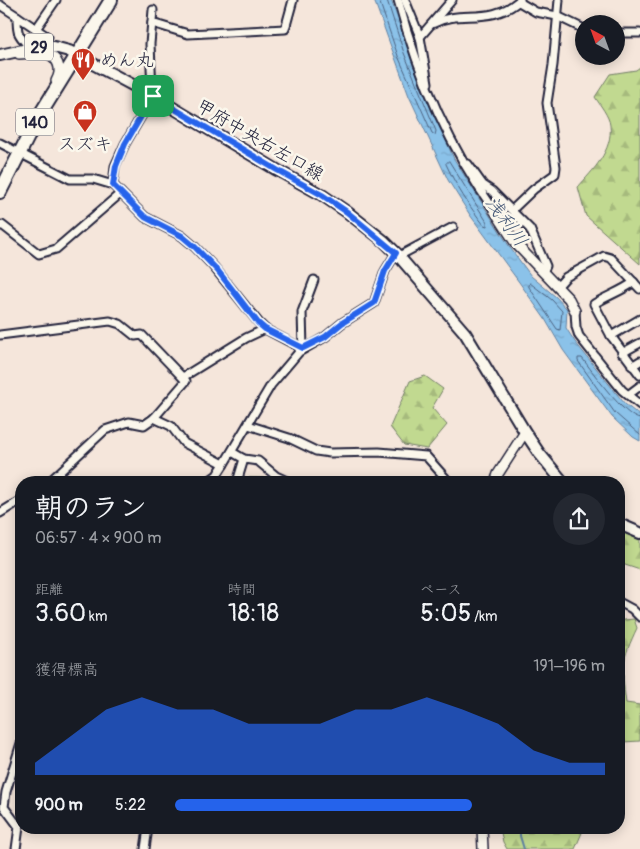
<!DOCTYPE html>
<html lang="ja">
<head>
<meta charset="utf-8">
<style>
  body { margin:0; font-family:Pangolin,"Klee One",sans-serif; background:#242831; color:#f1f3f6; height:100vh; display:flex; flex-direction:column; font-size:19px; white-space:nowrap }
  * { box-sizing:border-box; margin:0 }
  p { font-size:16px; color:#9ea1a6 }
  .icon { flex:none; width:28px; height:28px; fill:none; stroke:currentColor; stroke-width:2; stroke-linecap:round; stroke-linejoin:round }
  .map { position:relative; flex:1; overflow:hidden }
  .details { position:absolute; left:15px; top:476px; width:610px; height:358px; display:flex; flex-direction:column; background:#171b24; border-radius:20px; box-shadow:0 2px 12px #0003 }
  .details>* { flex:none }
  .needle { width:32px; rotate:319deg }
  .fabs { position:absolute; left:575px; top:15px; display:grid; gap:10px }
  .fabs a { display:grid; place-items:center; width:50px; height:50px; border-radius:50%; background:#171b24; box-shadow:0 2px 12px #0003; font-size:25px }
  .pin { position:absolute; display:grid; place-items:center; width:42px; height:42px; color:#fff; margin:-21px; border-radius:10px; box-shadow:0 2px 8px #0006 }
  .round { display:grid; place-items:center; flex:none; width:52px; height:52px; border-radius:26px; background:#242831 }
  .overview { display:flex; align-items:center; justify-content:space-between; height:85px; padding:0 20px }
  h1 { font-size:28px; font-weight:600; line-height:38px }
  .figures { display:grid; grid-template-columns:repeat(3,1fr); gap:8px; height:85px; padding:5px 20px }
  .figures div { display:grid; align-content:center }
  .figures b { font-size:25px; font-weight:600 }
  .figures small { font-size:14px; font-weight:400 }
  .figures p { font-size:14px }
  .chart { height:140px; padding:10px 20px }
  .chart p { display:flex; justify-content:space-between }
  .chart svg { width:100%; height:90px; margin-top:5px; fill:#2563eb; opacity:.7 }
  ul { padding:0 20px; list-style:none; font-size:16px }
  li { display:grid; grid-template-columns:80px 60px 1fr; align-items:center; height:38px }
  li i { height:12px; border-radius:6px; background:#2563eb }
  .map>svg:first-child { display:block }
  .forest { fill:url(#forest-firs); stroke:#727e66 }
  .water { fill:url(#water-ripples); stroke:#6182a3 }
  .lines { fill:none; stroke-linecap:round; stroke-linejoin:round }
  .shore { stroke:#4c6281; stroke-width:1 }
  .stream { stroke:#6182a3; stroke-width:2 }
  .street-casing { stroke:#22223b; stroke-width:11 }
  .secondary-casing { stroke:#22223b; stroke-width:12 }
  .primary-casing { stroke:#22223b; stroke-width:14 }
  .highway-casing { stroke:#22223b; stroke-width:16 }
  .street { stroke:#fbf7ec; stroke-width:7 }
  .secondary { stroke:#fbf7ec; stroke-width:9 }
  .primary { stroke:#fbf7ec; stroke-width:10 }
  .highway { stroke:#fbf7ec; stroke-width:12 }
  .route-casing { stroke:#fff; stroke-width:10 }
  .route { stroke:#2563eb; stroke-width:6 }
  .labels { text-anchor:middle; stroke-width:5; stroke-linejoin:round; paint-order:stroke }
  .shield { fill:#fbf7ec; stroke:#636270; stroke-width:1 }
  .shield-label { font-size:16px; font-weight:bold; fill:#22223b }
  .poi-label { font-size:18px; fill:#22223b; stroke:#fbf7ec; text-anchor:start }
  .street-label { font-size:18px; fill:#22223b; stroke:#fbf7ec }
  .water-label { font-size:19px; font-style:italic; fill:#475a78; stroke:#fbf7ec }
</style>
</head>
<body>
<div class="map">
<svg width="640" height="849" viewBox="0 0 640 849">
  <defs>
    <pattern id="forest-firs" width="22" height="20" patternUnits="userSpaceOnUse" patternTransform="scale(1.25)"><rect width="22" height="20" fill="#c1d990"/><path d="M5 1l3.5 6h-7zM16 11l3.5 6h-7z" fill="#a6ba7d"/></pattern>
    <pattern id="water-ripples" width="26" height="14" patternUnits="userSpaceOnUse" patternTransform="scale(1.25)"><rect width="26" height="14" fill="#8bc2e9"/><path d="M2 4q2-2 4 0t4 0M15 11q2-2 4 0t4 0" fill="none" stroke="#78a6c9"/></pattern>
  </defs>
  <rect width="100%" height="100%" fill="#f5e6db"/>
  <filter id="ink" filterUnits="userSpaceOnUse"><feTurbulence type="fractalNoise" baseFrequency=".02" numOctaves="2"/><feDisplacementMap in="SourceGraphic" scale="10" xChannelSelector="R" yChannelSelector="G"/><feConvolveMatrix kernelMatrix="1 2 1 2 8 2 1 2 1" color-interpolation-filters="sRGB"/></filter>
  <g filter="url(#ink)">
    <g class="forest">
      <path d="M640,67V264L586,216L578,187C593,170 613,151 610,125C609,116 600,105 595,97L610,74L636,70Z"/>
      <polygon points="425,376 443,389 432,408 447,425 427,449 404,445 390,427 410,381"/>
      <polygon points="232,477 269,478 277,482 224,482"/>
      <polygon points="619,529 640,538 640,570 619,563"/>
      <path d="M634,619L637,628C622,660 621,666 626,703L640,705V741L623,742L619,750V629L624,620Z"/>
      <polygon points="500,828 584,828 575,849 507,849 503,842"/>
    </g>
    <polygon class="water" points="374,0 391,0 425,93 454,159 511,249 531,276 556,297 567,309 566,328 575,342 625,404 640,416 640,441 633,437 612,417 563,350 545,319 519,282 470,215 448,180 409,96"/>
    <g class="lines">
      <g class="shore">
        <polyline points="379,0 398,56 432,133 435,135 436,131 404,53 387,0"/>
        <path d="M449,161L487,222V226L484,225C469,206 456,186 446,164Z"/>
        <polygon points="530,283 552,300 562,311 560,330 557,329 529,287"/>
        <path d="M640,419C624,417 593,372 582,358H578V361L615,413L640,435"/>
      </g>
      <g class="stream">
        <polyline points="619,530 640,539"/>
        <polyline points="520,828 520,836 524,849"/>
      </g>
      <defs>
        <g id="street">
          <path d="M398,0C418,75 449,147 494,210"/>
          <polyline points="405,0 420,37 428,83"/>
          <polyline points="519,2 536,12 557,16 584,29"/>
          <polyline points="0,5 17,16"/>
          <polyline points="152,23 188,34 285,29 293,0"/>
          <path d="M434,23C462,9 490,26 520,0"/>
          <polyline points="36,29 56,0"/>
          <polyline points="616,33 640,33"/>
          <polyline points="420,37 452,0"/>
          <path d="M30,49C19,33 17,38 17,16L48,37"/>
          <polyline points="151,96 152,91 150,44 153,10"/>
          <polyline points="0,143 70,179 93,179 113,185 145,217 182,236 195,247 213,266 259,323 265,329 303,349"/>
          <polyline points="468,164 483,185 492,191 530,229 546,266 543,272"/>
          <polyline points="113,185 115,166 125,144 153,96"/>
          <polyline points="512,210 534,189 555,174 556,167 547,103 553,65 559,0"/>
          <polyline points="0,226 2,225 39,254 56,249 121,193"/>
          <polyline points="399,256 453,227"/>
          <path d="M634,282C622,291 607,296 594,304L611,336L640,375"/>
          <polyline points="557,287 566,277 604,256 611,258 640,289"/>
          <polyline points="575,311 576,327 579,336 622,390 640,405"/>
          <polyline points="0,335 110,321 120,324 135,336 142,335 186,381 154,418 144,425 129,422 105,430 49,482"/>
          <polyline points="611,336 640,319"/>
          <polyline points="303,349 302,312 314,280"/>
          <polyline points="622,353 640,343"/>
          <polyline points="632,366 640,361"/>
          <polyline points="183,377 246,338 265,329"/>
          <polyline points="628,395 640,386"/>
          <polyline points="154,418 171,426 184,443 224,464"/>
          <polyline points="248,425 289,438 316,451 330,453 379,452 426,456 449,482"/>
          <polyline points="232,452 244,459 258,461 276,476 289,482"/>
          <polyline points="207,482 217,475 224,464 271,385 299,352 325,337 342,323 374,303 385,271 396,253"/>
          <polyline points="237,482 244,459"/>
          <polyline points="0,513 21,500"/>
          <polyline points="619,602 632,609 640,617"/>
          <polyline points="16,849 19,827 4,807 6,792 21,743"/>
          <polyline points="145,849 148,828"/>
        </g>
        <g id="secondary">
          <path d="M19,54C27,54 36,52 44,53C58,56 63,69 56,81"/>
          <polyline points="494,210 516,244 569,299 575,311"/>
          <polyline points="495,482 498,474 525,432"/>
          <polyline points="482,828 483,849"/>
        </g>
        <g id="primary">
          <polyline points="0,55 37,47 54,47 69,51 153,96 277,170 322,195 347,212 384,241 396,253 465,333 525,432 539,453 563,482"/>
          <polyline points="619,524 640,533"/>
        </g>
        <polyline id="highway" points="0,192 36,121 111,0"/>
      </defs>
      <use href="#street" class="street-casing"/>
      <use href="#secondary" class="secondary-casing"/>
      <use href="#primary" class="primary-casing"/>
      <use href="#highway" class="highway-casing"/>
      <use href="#street" class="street"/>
      <use href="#secondary" class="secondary"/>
      <use href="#primary" class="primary"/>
      <use href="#highway" class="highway"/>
    </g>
  </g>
  <g class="lines" filter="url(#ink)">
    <defs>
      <polygon id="route" points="153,96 277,170 322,195 347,212 396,253 385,271 374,303 342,323 325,337 303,348 265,329 258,323 218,271 195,247 182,236 145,217 113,185 116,166 125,144"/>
    </defs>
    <use href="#route" class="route-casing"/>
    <use href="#route" class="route"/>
  </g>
  <defs>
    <symbol id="restaurant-pin" viewBox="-11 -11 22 30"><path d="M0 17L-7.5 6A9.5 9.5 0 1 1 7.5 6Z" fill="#c8321e" stroke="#fbf7ec"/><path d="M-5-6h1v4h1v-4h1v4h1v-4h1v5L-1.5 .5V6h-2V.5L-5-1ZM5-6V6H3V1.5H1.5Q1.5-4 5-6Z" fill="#fff"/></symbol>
    <symbol id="shop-pin" viewBox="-11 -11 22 30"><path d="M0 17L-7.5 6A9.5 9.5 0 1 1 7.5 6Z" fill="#c8321e" stroke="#fbf7ec"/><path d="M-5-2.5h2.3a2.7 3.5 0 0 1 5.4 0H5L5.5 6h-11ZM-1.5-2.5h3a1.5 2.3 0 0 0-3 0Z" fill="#fff"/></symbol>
  </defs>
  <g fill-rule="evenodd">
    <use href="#restaurant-pin" x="69" y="46" width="28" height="38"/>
    <use href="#shop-pin" x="71" y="98" width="28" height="38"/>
  </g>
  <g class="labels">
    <g class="shield">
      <rect x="25" y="33.5" width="28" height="27" rx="4"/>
      <rect x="16" y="108.5" width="38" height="27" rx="4"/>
    </g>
    <g class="shield-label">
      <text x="39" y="53">29</text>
      <text x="35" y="128">140</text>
    </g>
    <g class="poi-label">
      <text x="100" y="66">めん丸</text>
      <text x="85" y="150" text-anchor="middle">スズキ</text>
    </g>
    <g class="street-label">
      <text transform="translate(260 140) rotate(30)" y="6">甲府中央右左口線</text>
    </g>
    <g class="water-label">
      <text transform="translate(507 221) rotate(54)" y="7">浅利川</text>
    </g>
  </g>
</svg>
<div class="fabs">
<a><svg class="needle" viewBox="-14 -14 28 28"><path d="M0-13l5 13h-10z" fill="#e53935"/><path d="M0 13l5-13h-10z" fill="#9ea1a6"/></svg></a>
</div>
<div class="pin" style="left:153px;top:96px;background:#1e9e55"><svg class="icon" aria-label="arrive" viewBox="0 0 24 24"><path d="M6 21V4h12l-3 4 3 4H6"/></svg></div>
<section class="details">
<div class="overview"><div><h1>朝のラン</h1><p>06:57 · 4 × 900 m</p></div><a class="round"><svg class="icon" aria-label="share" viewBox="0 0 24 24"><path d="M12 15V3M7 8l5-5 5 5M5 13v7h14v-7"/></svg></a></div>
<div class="figures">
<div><p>距離</p><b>3.60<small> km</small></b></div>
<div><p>時間</p><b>18:18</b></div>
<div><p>ペース</p><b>5:05<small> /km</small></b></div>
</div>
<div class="chart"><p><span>獲得標高</span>191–196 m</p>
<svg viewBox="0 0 160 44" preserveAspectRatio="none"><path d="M0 44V38L10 25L20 12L30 6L40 12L50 12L60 19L70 19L80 19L90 12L100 12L110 6L120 12L130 19L140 32L150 38L160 38V44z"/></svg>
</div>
<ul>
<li><b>900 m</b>5:22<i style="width:69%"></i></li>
</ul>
</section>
</div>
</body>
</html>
